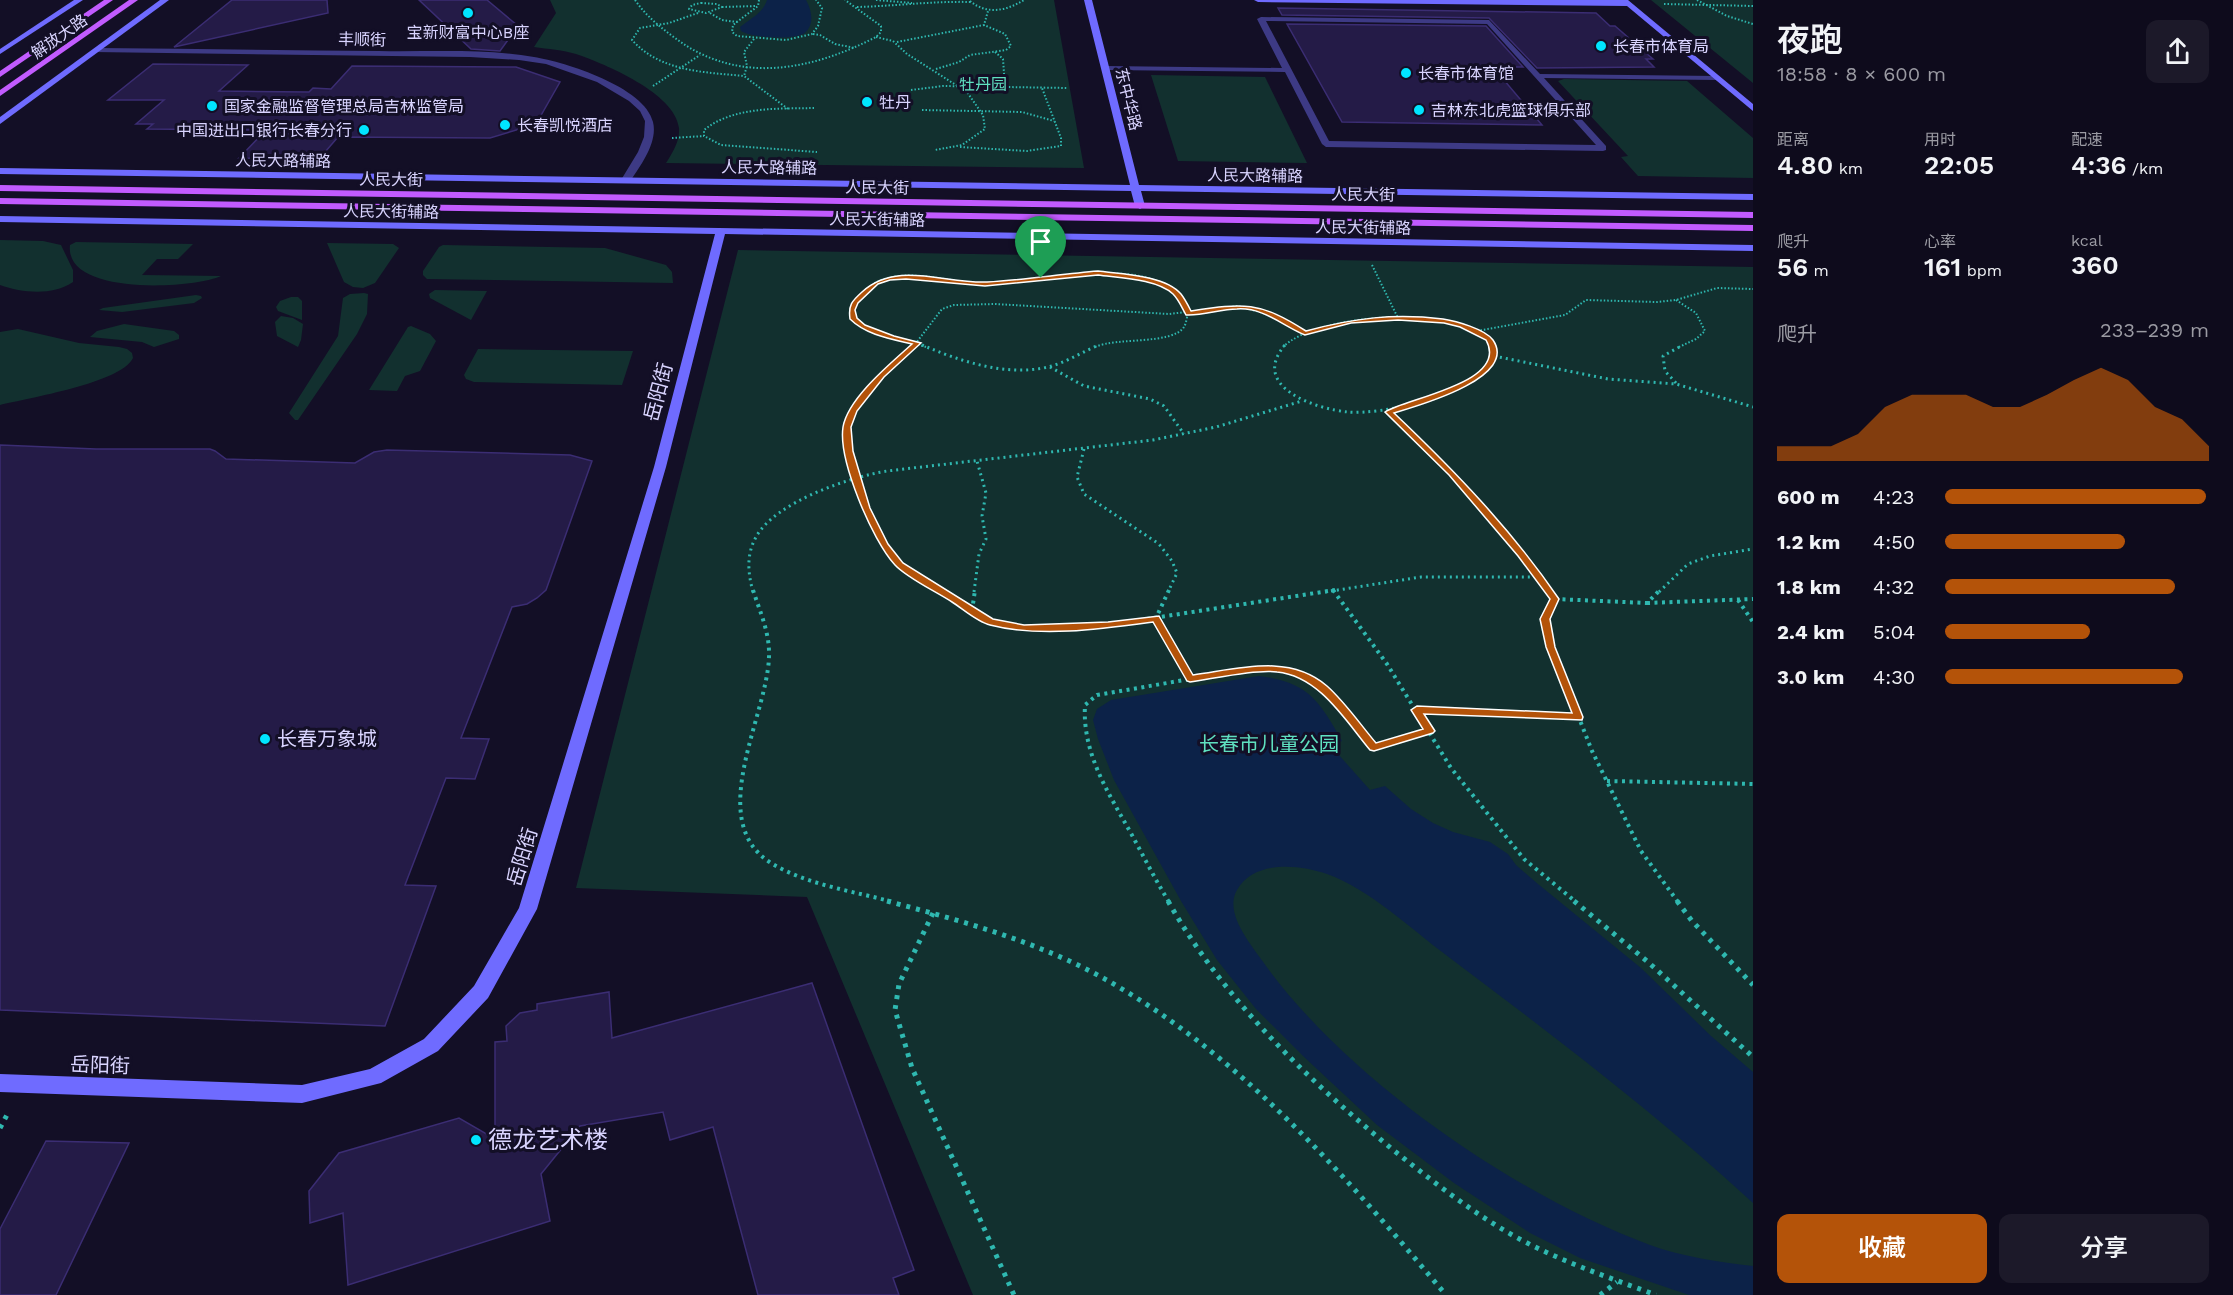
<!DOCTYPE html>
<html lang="zh">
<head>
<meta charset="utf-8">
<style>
  body { margin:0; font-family:"Work Sans","Noto Sans SC",sans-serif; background:#1c1929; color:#f1f3f6; height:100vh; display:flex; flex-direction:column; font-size:22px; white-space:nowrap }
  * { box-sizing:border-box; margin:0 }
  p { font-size:20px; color:#9b9ba3 }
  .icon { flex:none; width:33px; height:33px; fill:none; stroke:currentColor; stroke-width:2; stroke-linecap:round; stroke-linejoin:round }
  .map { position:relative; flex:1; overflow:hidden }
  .panel { display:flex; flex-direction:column; background:#0e0b1c; width:480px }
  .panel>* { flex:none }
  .pin { position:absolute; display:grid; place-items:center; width:51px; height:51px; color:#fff; margin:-62px -26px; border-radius:50% 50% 50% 0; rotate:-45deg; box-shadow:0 0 6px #0007 }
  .pin .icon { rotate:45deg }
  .round { display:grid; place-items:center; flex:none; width:63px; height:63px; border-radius:12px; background:#1c1929 }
  .overview { display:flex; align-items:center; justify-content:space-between; height:102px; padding:0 24px }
  h1 { font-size:33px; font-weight:600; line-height:45px }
  .metrics { display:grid; grid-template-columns:repeat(3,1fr); gap:9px; height:102px; padding:6px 24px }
  .metrics div { display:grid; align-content:center }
  .metrics b { font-size:26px; font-weight:600 }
  .metrics small { font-size:16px; font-weight:400 }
  .metrics p { font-size:16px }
  .chart { height:168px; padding:12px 24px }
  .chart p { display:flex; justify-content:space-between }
  .chart svg { width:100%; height:108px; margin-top:6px; fill:#b45309; opacity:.7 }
  .primary-button { display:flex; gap:12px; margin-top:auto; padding:12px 24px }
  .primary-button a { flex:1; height:69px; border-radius:12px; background:#b45309; color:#fff; font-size:24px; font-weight:600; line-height:69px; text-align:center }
  .primary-button a+a { background:#1c1929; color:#f1f3f6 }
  ul { padding:0 24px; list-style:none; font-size:20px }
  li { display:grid; grid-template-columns:96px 72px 1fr; align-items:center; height:45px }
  li i { height:15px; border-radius:8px; background:#b45309 }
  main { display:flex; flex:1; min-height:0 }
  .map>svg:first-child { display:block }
  .green { fill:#12302f }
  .water { fill:#0c2248 }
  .building { fill:#241b47; stroke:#3b2d73; stroke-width:1.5 }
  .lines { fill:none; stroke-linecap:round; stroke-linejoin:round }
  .path-far3 { stroke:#2fb8b0; stroke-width:2; stroke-dasharray:1.5 2; stroke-linecap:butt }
  .path-far2 { stroke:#2fb8b0; stroke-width:3; stroke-dasharray:2 4; stroke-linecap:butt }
  .path-far1 { stroke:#2fb8b0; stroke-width:4; stroke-dasharray:3 4.5; stroke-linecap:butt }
  .path { stroke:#2fb8b0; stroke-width:5; stroke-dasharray:4 6; stroke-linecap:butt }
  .lane { fill:#3d3a85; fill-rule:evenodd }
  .street { fill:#3d3a85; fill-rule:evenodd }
  .secondary { fill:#6f6bff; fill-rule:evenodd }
  .primary { fill:#c25bff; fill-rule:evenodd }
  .route { fill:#b45309; stroke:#fff; stroke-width:1.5; fill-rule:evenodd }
  .poi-dot { fill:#00e5ff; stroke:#130f26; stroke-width:2 }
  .labels { text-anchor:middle; stroke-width:6; stroke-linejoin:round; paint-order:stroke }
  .far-poi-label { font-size:16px; fill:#d9d4ff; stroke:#130f26; text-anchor:start }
  .far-street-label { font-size:16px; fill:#d9d4ff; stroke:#130f26 }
  .far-park-label { font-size:16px; fill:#5fe0c0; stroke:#130f26 }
  .street-label { font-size:20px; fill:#d9d4ff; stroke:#130f26 }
  .poi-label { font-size:20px; fill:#d9d4ff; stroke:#130f26; text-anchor:start }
  .park-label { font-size:20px; fill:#5fe0c0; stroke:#130f26 }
  .near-poi-label { font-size:24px; fill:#d9d4ff; stroke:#130f26; text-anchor:start }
</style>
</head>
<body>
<main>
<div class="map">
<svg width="1753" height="1295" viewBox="0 0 1753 1295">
  <rect width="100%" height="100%" fill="#130f26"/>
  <g class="green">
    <path d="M550,0H1054L1084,168L666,163C673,152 680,141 679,128C675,93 605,64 576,54C563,50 548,49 534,47L556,13Z"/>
    <polygon points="1651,0 1753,0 1753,83 1742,74"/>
    <polygon points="1151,75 1265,77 1307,163 1178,161"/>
    <polygon points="1564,79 1687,81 1753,138 1753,178 1638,176 1621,157 1628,156 1558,81"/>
    <path d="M0,240L43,241L61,245L73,270V282C52,296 23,293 0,285Z"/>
    <path d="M76,242L193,244L178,259H157L142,275L221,276C192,289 64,296 70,245Z"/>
    <polygon points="327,243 393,244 399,248 375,283 363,288 353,287 344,282"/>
    <polygon points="443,245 605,248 666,265 672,272 673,283 427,279 423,275 423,271 439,247"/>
    <polygon points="738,250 1753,267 1753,1295 973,1295 807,897 576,888"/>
    <polygon points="435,290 487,291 471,320 430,298 429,294"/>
    <polygon points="364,293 368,294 367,314 357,334 298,420 295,420 289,413 338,336 343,298 350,294"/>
    <polygon points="196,295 201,296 202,298 194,303 122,312 99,310 103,308"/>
    <polygon points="291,297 298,297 302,301 302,320 278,311 276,307 280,301"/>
    <polygon points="281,316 293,318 303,324 301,340 298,347 277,336 275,322"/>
    <polygon points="124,324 174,331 179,335 179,339 154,347 142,342 90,337 97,331"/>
    <polygon points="411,326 430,334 436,341 420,371 405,376 397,391 369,390 408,327"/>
    <path d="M18,329L79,343L119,347L127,349L132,353L133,358C121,383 28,398 0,405V332Z"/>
    <polygon points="478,349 633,351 622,385 474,382 466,379 464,375"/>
  </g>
  <g class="water">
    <path d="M767,0H806C811,9 815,23 806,32C797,41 752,38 741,31L740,27C750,19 763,13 767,0Z"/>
    <path d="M1259,676C1308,682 1319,700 1342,741L1330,745L1370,790L1385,786L1411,809L1433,823L1453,832L1490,842L1508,854L1516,865L1538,884L1641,968L1711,1036L1753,1072V1203C1657,1114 1551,1034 1446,955C1410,928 1369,889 1327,874C1299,864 1254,860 1237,890C1223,914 1253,947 1266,966C1351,1082 1515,1195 1650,1245C1683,1257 1719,1262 1753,1266V1295H1689L1580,1258L1530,1233L1454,1183L1377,1125L1302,1055L1256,1009L1217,960L1181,901L1114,780L1098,739L1093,720L1097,709L1111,700Z"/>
  </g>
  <g class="building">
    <polygon points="232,0 327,0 328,13 174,47"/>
    <polygon points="419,0 487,0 518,26 500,51 471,49"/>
    <polygon points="1278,8 1596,13 1610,26 1615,26 1653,59 1646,59 1654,67 1537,68 1489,18 1282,15"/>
    <polygon points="1287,24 1486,26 1523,67 1493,67 1542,125 1342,122"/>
    <polygon points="153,64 248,65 219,91 309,92 313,88 331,89 352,66 516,67 560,82 536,124 490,138 338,137 319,159 239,158 266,130 147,129 153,124 136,124 164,100 108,100"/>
    <polygon points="0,445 96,449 210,449 215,451 226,459 355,463 374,452 387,450 570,455 592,461 546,590 537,598 527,604 512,607 461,738 489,739 475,779 446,778 405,885 436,886 385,1026 0,1010"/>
    <polygon points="812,983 914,1270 893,1278 899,1295 758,1295 713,1127 670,1140 663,1112 580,1126 541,1174 550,1221 348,1285 343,1213 310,1223 309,1191 339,1153 459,1118 495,1139 495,1042 507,1041 506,1026 520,1013 537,1010 537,1004 609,992 612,1038"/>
    <polygon points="46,1141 129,1143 56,1295 0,1295 0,1229"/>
  </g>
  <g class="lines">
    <g class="path-far3">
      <path d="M635,0C646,16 660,27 675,38C738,85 810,71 876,37L881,32V26L845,0"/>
      <polyline points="759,0 758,6 733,25 732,32 737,36 786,40 812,34 818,26 822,8 816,0"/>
      <polyline points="876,0 912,3"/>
      <polyline points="1697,0 1727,16 1753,24"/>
      <path d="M970,1C987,15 1006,11 1024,0"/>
      <polygon points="701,3 717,4 722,7 706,13 689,9 692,5"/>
      <polyline points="1664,4 1753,6"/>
      <polyline points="722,7 757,6"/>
      <path d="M857,7C895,6 933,1 971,2"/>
      <path d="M698,13L669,23L640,28L632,40C661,72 704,72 744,76"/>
      <polyline points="710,13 722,20 737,22"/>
      <polyline points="813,34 820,35 835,44 855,48"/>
      <polyline points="876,37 893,41 907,54 967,92 983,115 985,129 962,145 935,150"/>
      <polyline points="754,39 744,52 747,66 744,76 788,109"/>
      <polyline points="897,42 984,25 988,11"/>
      <polyline points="995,52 1003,59 1005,87"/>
      <polyline points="936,69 959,62 970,55 1006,50 1011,46 1005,34 984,25"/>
      <polyline points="653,86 700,55"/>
      <polyline points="911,90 943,86 1067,88"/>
      <path d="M814,108C778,109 734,106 704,130V136L721,145L817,152"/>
      <polyline points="922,110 1022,112 1054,121"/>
      <polyline points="672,138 704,136"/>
      <polyline points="960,147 1027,151 1061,146 1061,138 1042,88"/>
      <polyline points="1372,265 1398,318"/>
      <polyline points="1676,300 1696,313 1705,331 1696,339 1679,347"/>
      <polyline points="1477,331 1565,315 1586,300 1657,302 1676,300 1717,288 1753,289"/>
      <polyline points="913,347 942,309 954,305 995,304 1169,314 1238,306 1282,318 1305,333"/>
      <path d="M926,347L876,332L853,319C851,300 867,285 884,279C917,269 955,284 989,284C1038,284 1137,255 1176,293C1182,299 1185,306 1188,313C1187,317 1186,324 1184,327C1172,345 1117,337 1095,347"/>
      <path d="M1283,347C1316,314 1447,306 1483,335C1486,338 1488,343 1491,347"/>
    </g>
    <g class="path-far2">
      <path d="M915,345C897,362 862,391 852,412C836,447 872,539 900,565C911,575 929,583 942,592"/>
      <path d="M922,345C960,361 1006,377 1048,367C1065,363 1082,352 1099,345"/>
      <path d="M1285,345C1249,387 1316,409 1348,412C1383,415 1463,396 1485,367C1488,363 1491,356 1493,351L1490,345"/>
      <polyline points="1494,356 1608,379 1676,384 1753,407"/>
      <polyline points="1050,367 1084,386 1150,399 1164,406 1184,434"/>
      <polyline points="1676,383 1665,371 1663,356 1683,345"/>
      <path d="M1389,412C1447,468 1503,526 1550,592"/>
      <polyline points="1084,449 1077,477 1084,494 1159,544 1172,561 1177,573 1168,592"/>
      <polyline points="1332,589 1334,592"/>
      <path d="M753,592C748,573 746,555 756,537C775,502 850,477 887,471L1153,440L1216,427L1302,401"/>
      <polyline points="974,592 979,554 986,539 982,516 986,493 977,461"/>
      <polyline points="1325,592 1421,577 1540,577"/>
      <polyline points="1659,592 1688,564 1710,556 1753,549"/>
    </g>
    <g class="path-far1">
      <path d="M753,590C760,612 770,633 769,657C767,717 704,821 771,863C807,885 853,891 893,902"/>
      <polyline points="940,590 990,622 1024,628 1108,625 1335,590"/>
      <polyline points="1169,590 1156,618 1190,679"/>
      <polyline points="1333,590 1387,664 1451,768 1524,859 1576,902"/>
      <polyline points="1549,590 1555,599 1545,619 1551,647 1592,751 1641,851 1678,902"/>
      <polyline points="1555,599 1647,603 1660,590"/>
      <polyline points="1738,600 1753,622"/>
      <polyline points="1647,603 1753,599"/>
      <polyline points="972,611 975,590"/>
      <polyline points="1417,710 1578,717"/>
      <polyline points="1607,781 1753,784"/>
      <path d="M1169,902C1156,881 1145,859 1133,837C1110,795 1082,755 1085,705L1097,695L1243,670L1275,668L1297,672L1323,688L1374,747L1429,731"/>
    </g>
    <g class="path">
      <path d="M887,901C966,922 1047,944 1117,986C1248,1063 1349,1180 1446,1295"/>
      <path d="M1168,901C1224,1000 1305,1077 1392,1149C1431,1180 1470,1211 1514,1236C1559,1261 1608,1277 1656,1295"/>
      <polyline points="1574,901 1648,962 1753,1057"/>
      <polyline points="1677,901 1692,921 1753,985"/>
      <polyline points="933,913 899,984 895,1010 912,1068 1014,1295"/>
      <polyline points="0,1128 8,1113"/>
      <polyline points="1600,1295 1617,1282"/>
    </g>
    <path class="lane" d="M1261,17L1489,20L1540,74L1717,76L1721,78L1717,80L1544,78L1606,146V150L1603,151L1326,147L1322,144L1285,72L1105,70L1101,68L1105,66L1282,68L1257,19ZM1266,21L1487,24L1596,145L1329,141Z"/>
    <path class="street" d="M97,48C191,49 285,50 379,51C430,52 484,48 534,57C565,62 645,87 653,122C658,142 641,165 631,180L623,182L621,180L638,152L644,137L645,121L640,111L629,101L597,82L546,64L519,60L470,57L94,52L93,50Z"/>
    <g class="secondary">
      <polygon points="74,0 83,0 0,54 0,49"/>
      <polygon points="160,0 169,0 0,124 0,117"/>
      <polygon points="1084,0 1092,0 1139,185 1753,194 1753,200 1141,191 1145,206 1140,209 1135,206 1131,191 0,174 0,168 1130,185"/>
      <polygon points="1254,0 1628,0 1753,104 1753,111 1627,6 1258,2"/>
      <polygon points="0,216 1753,245 1753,251 725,234 666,467 537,909 488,998 438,1051 381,1083 302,1103 0,1092 0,1074 302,1085 370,1069 424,1039 474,986 519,908 654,467 715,234 0,222"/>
    </g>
    <g class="primary">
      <polygon points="104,0 113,0 0,77 0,71"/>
      <polygon points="129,0 138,0 0,96 0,90"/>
      <polygon points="0,185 1753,212 1753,218 0,191"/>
      <polygon points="0,198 1753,225 1753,231 0,204"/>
    </g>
  </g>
  <path class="route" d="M1098,271C1121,274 1165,275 1181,294C1185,299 1188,305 1191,311C1244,303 1259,301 1306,331C1354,318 1394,313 1443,319C1456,321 1485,329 1493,340C1519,378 1417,406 1394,413C1454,470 1512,530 1559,599L1550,619L1555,647L1583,717L1582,720L1424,714L1435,731L1433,733L1374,751L1370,750C1345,720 1319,676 1277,672C1257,669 1212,679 1190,682L1187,681L1153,622C1102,629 1040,638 990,625C977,622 963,609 952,602C935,591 907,578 895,565C872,540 838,460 843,427C848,398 891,363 912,344C891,339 866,335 850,319C848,305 852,301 862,292C897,260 945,284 987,282C1024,280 1061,274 1098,271ZM1098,275C1120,278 1157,279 1173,294C1179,300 1182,308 1186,315C1203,316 1220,309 1237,309C1263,307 1283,326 1305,335L1351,323L1398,320L1444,323L1460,327L1486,340C1510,383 1406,398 1385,412L1449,475L1518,556L1550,599L1540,619L1546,647L1572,713L1417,706L1411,710L1423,729L1376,743C1360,724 1345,702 1327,686C1289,653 1238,669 1193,675L1159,616L1108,622L1024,625L993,619L903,563L888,544L870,508L853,451L851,427L857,411L884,377L921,343L894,336L865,325L857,318L855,310L858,303L878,284L890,280L906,279L985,286Z"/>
  <g class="poi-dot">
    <circle cx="468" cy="13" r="6"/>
    <circle cx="1601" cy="46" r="6"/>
    <circle cx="1406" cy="73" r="6"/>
    <circle cx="867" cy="102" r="6"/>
    <circle cx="212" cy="106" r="6"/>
    <circle cx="1419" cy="110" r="6"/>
    <circle cx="505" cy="125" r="6"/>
    <circle cx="364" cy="130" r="6"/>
    <circle cx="265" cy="739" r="6"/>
    <circle cx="476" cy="1140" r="6"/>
  </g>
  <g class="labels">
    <g class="far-poi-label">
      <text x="468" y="38" text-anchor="middle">宝新财富中心B座</text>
      <text x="1613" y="52">长春市体育局</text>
      <text x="1418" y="79">长春市体育馆</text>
      <text x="879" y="108">牡丹</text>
      <text x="224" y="112">国家金融监督管理总局吉林监管局</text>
      <text x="1431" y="116">吉林东北虎篮球俱乐部</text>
      <text x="517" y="131">长春凯悦酒店</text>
      <text x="352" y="136" text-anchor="end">中国进出口银行长春分行</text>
    </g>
    <g class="far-street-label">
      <text transform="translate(59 36) rotate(-35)" y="6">解放大路</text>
      <text transform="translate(362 39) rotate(1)" y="6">丰顺街</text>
      <text transform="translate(1129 99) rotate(76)" y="6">东中华路</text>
      <text transform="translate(283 160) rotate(1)" y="6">人民大路辅路</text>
      <text transform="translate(769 167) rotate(1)" y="6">人民大路辅路</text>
      <text transform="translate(1255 175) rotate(1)" y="6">人民大路辅路</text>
      <text transform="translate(391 179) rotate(1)" y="6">人民大街</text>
      <text transform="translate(877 187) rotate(1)" y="6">人民大街</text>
      <text transform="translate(1363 194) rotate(1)" y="6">人民大街</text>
      <text transform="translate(391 211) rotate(1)" y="6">人民大街辅路</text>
      <text transform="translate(877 219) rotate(1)" y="6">人民大街辅路</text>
      <text transform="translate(1363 227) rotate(1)" y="6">人民大街辅路</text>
    </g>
    <g class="far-park-label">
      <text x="983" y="90">牡丹园</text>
    </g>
    <g class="street-label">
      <text transform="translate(658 392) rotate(-75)" y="7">岳阳街</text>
      <text transform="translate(522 857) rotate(-73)" y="7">岳阳街</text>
      <text transform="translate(100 1065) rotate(2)" y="7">岳阳街</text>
    </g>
    <g class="poi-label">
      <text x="277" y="746">长春万象城</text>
    </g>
    <g class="park-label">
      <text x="1269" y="751">长春市儿童公园</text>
    </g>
    <g class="near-poi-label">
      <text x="488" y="1148">德龙艺术楼</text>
    </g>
  </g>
</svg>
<div class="pin" style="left:1041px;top:278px;background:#1e9e55"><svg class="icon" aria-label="arrive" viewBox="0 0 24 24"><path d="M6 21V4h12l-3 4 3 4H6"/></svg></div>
</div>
<section class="panel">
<div class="overview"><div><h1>夜跑</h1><p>18:58 · 8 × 600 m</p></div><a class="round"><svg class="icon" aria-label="share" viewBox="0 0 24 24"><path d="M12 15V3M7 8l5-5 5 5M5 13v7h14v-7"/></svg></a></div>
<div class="metrics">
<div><p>距离</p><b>4.80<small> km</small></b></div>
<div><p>用时</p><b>22:05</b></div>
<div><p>配速</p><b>4:36<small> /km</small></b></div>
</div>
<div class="metrics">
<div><p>爬升</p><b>56<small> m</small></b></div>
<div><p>心率</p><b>161<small> bpm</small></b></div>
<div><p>kcal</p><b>360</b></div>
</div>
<div class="chart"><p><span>爬升</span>233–239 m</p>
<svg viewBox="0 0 160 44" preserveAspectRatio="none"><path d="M0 44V38L10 38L20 38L30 33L40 22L50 17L60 17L70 17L80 22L90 22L100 17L110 11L120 6L130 11L140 22L150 27L160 38V44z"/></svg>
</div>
<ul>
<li><b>600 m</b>4:23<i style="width:99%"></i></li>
<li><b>1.2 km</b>4:50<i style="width:68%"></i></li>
<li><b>1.8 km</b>4:32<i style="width:87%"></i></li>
<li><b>2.4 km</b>5:04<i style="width:55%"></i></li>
<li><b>3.0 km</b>4:30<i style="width:90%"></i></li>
</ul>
<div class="primary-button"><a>收藏</a><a>分享</a></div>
</section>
</main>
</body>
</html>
